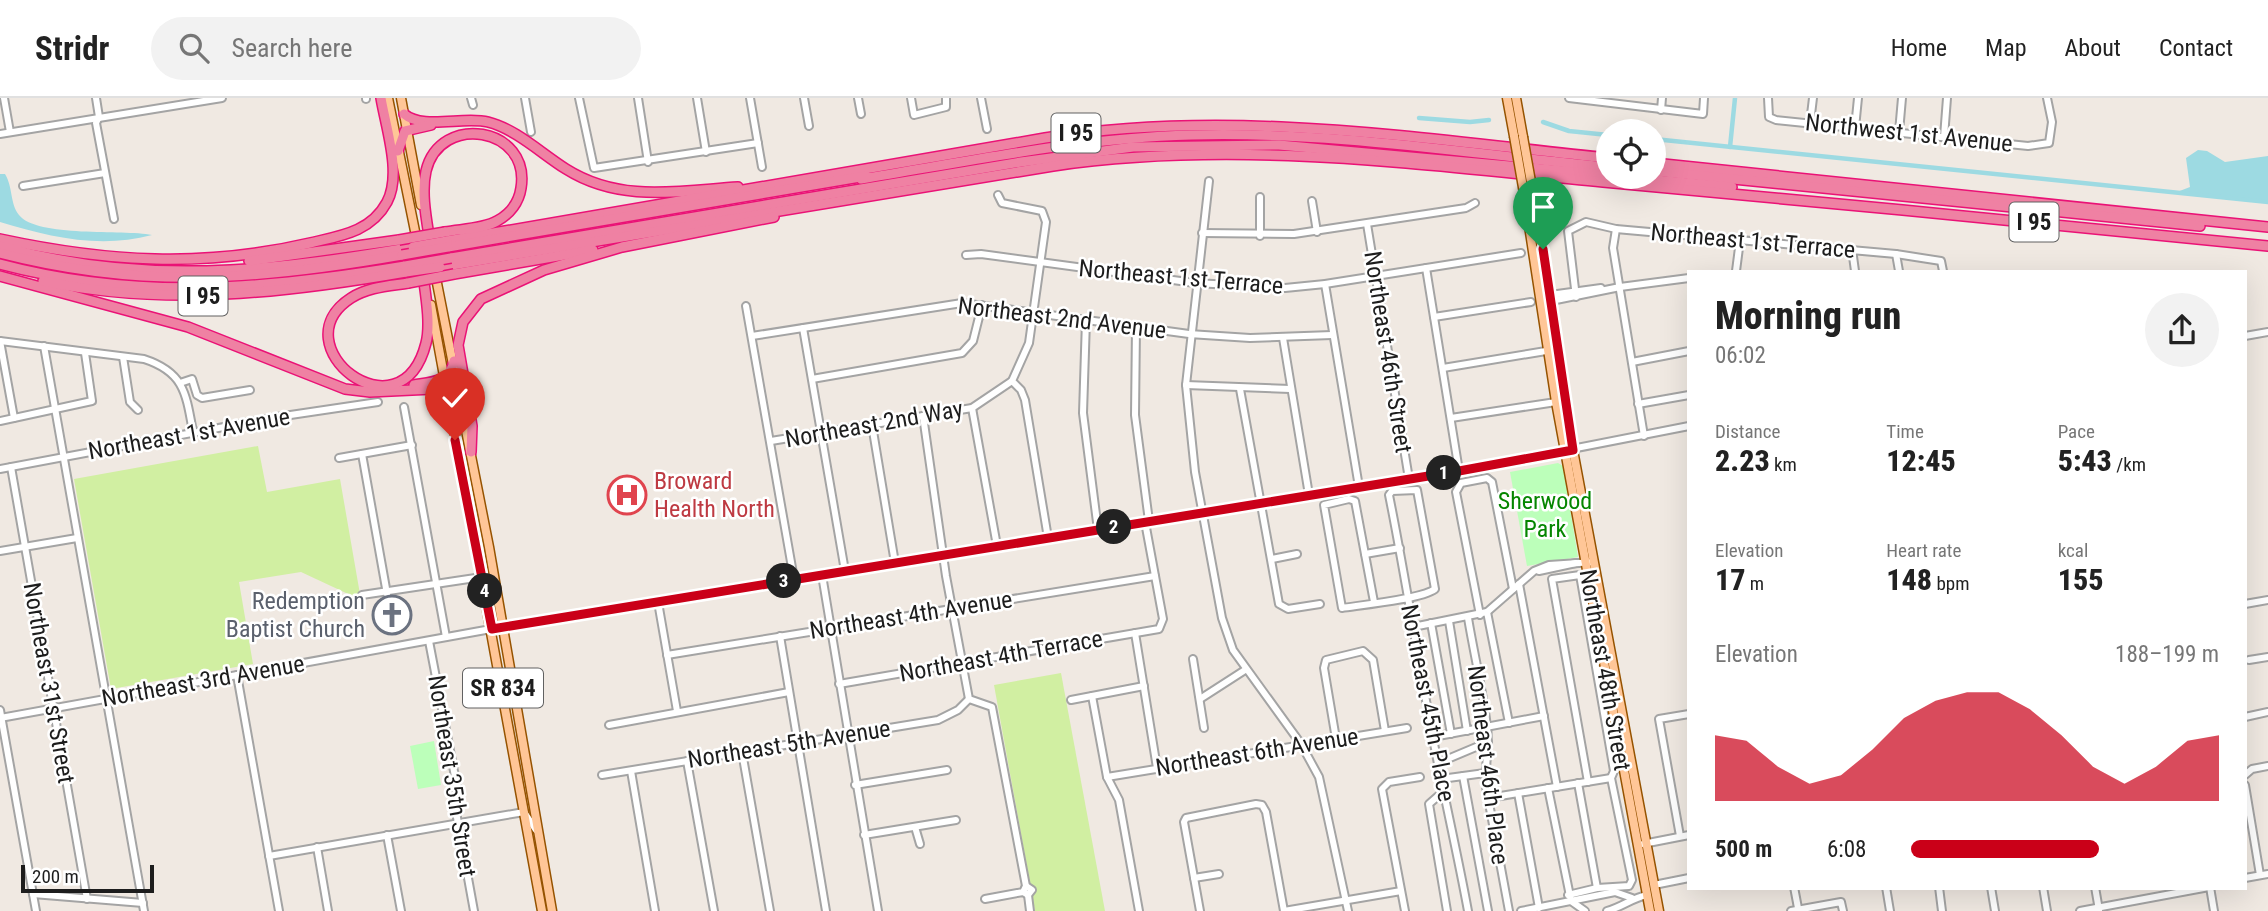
<!DOCTYPE html>
<html lang="en">
<head>
<meta charset="utf-8">
<style>
  body { margin:0; font-family:"Roboto Condensed",sans-serif; background:#f2f2f2; color:#222; height:100vh; display:flex; flex-direction:column; font-size:26px; white-space:nowrap }
  * { box-sizing:border-box; margin:0 }
  p { font-size:23px; color:#767676 }
  .icon { flex:none; width:38px; height:38px; fill:none; stroke:currentColor; stroke-width:2; stroke-linecap:round; stroke-linejoin:round }
  .map { position:relative; flex:1; overflow:hidden }
  .panel { position:absolute; left:1687px; top:172px; width:560px; height:620px; display:flex; flex-direction:column; background:#fff; border-radius:0px; box-shadow:0 7px 28px #0002 }
  .panel>* { flex:none }
  .buttons { position:absolute; left:1596px; top:21px; display:grid; gap:14px }
  .buttons a { display:grid; place-items:center; width:70px; height:70px; border-radius:50%; background:#fff; box-shadow:0 7px 28px #0002; font-size:35px }
  .scale { position:absolute; left:21px; bottom:18px; width:133px; box-sizing:border-box; padding-left:7px; border:4px solid #1d1d1d; border-top:0; font-size:19px; line-height:24px; white-space:nowrap; color:#1d1d1d; -webkit-text-stroke:5px #fff; paint-order:stroke }
  .pin { position:absolute; display:grid; place-items:center; width:60px; height:60px; color:#fff; margin:-72px -30px; border-radius:50% 50% 50% 0; rotate:-45deg; box-shadow:0 0 7px #0007 }
  .pin .icon { rotate:45deg }
  .km { position:absolute; width:35px; height:35px; margin:-18px; border-radius:50%; background:#222; color:#fff; font-size:19px; line-height:35px; text-align:center }
  .round { display:grid; place-items:center; flex:none; width:74px; height:74px; border-radius:37px; background:#f2f2f2 }
  .summary { display:flex; align-items:center; justify-content:space-between; height:119px; padding:0 28px }
  h1 { font-size:38px; font-weight:800; line-height:52px }
  .metrics { display:grid; grid-template-columns:repeat(3,1fr); gap:10px; height:119px; padding:7px 28px }
  .metrics div { display:grid; align-content:center }
  .metrics b { font-size:30px; font-weight:800 }
  .metrics small { font-size:19px; font-weight:400 }
  .metrics p { font-size:19px }
  .chart { height:196px; padding:14px 28px }
  .chart p { display:flex; justify-content:space-between }
  .chart svg { width:100%; height:126px; margin-top:7px; fill:#ca0018; opacity:.7 }
  ul { padding:0 28px; list-style:none; font-size:23px }
  li { display:grid; grid-template-columns:112px 84px 1fr; align-items:center; height:52px }
  li i { height:18px; border-radius:9px; background:#ca0018 }
  header { display:flex; align-items:center; gap:42px; box-sizing:border-box; height:98px; padding:0 35px; background:#fff; border-bottom:2px solid #e0e0e0 }
  header strong { font-size:33px }
  nav { display:flex; gap:38px; margin-inline-start:auto; font-size:24px }
  .search { width:490px; height:63px; background:#f2f2f2; display:flex; align-items:center; gap:18px; box-sizing:border-box; padding:0 24px; border-radius:38px; color:#767676; font-size:26px }
  .map>svg:first-child { display:block }
  .grass { fill:#d1efa2 }
  .park { fill:#bcffba }
  .water { fill:#9ddae2 }
  .lines { fill:none; stroke-linecap:round; stroke-linejoin:round }
  .canal { stroke:#9ddae2; stroke-width:4.5 }
  .minor-casing { stroke:#a4a4a4; stroke-width:10 }
  .major-casing { stroke:#965300; stroke-width:11 }
  .highway-casing { stroke:#ea1276; stroke-width:12 }
  .minor { stroke:#fff; stroke-width:6 }
  .major { stroke:#ffc697; stroke-width:8 }
  .highway { stroke:#ef81a3; stroke-width:9 }
  .major-bridge-casing { stroke:#965300; stroke-width:11; stroke-linecap:butt }
  .highway-bridge-casing { stroke:#ea1276; stroke-width:12; stroke-linecap:butt }
  .major-bridge { stroke:#ffc697; stroke-width:8 }
  .highway-bridge { stroke:#ef81a3; stroke-width:9 }
  .route-casing { stroke:#fff; stroke-width:14 }
  .route { stroke:#ca0018; stroke-width:9 }
  .labels { text-anchor:middle; stroke-width:5; stroke-linejoin:round; paint-order:stroke }
  .shield { fill:#fff; stroke:#616161; stroke-width:2 }
  .shield-label { font-size:23px; font-weight:bold; fill:#1d1d1d }
  .street-label { font-size:24px; fill:#1d1d1d; stroke:#fff }
  .health-label { font-size:24px; fill:#be3a42; stroke:#fff; text-anchor:start }
  .park-label { font-size:24px; fill:#058600; stroke:#fff }
  .worship-label { font-size:24px; fill:#5b616d; stroke:#fff; text-anchor:end }
</style>
</head>
<body>
<header>
<strong>Stridr</strong>
<div class="search"><svg class="icon" aria-label="search" viewBox="0 0 24 24"><circle cx="10" cy="10" r="6"/><path d="M15 15l6 6"/></svg>Search here</div>
<nav><a>Home</a><a>Map</a><a>About</a><a>Contact</a></nav>
</header>
<div class="map">
<svg width="2268" height="813" viewBox="0 0 2268 813">
  <rect width="100%" height="100%" fill="#f0e9e2"/>
  <g class="grass">
    <polygon points="258,348 267,394 340,381 361,502 301,474 239,484 253,566 111,591 74,381"/>
    <polygon points="1061,575 1105,813 1035,813 994,587"/>
  </g>
  <g class="park">
    <polygon points="1558,365 1563,368 1578,459 1527,468 1510,374"/>
    <polygon points="434,643 441,687 418,691 410,648"/>
  </g>
  <g class="water">
    <polygon points="2198,52 2207,53 2225,64 2268,58 2268,104 2177,94 2190,89 2186,60"/>
    <path d="M0,76H5C13,89 10,106 19,117C37,140 123,131 152,137C100,151 49,139 0,124Z"/>
  </g>
  <g class="lines">
    <g class="canal">
      <polyline points="1419,20 1470,24 1489,22"/>
      <polyline points="1543,24 1569,33 1608,37"/>
      <polyline points="1654,41 2268,104"/>
      <polyline points="1730,49 1735,0"/>
    </g>
    <defs>
      <g id="minor">
        <polyline points="4,0 10,34"/>
        <polyline points="96,0 99,19 96,25 114,121"/>
        <polyline points="366,0 366,1"/>
        <polyline points="471,0 473,7"/>
        <polyline points="525,0 531,34"/>
        <polyline points="579,0 594,70 758,45"/>
        <polyline points="638,0 648,64"/>
        <polyline points="697,0 706,54"/>
        <polyline points="750,0 762,69"/>
        <polyline points="804,0 809,28"/>
        <polyline points="858,0 861,16"/>
        <polyline points="911,0 914,17 946,9 946,0"/>
        <polyline points="981,0 987,31"/>
        <polyline points="1569,0 1703,16 1704,0"/>
        <polyline points="1768,0 1769,19 1776,22 2028,48 2049,45 2052,24 2047,0"/>
        <polyline points="1661,12 1662,0"/>
        <polyline points="1810,25 1813,0"/>
        <polyline points="1855,30 1858,0"/>
        <polyline points="1899,34 1902,0"/>
        <polyline points="0,36 222,0"/>
        <polyline points="1944,39 1947,0"/>
        <polyline points="1209,83 1186,287 1195,374 1222,520 1233,552 1301,646 1319,679 1348,813"/>
        <polyline points="23,88 105,75"/>
        <polyline points="998,97 1002,105 1042,113 1046,124 1029,245 1012,283 1021,292 1025,302 1048,440"/>
        <polyline points="1260,99 1260,138"/>
        <polyline points="1312,103 1317,134"/>
        <polyline points="1367,126 1409,381"/>
        <polyline points="1616,131 1613,150 1644,338"/>
        <polyline points="1202,135 1294,136 1466,110 1475,105"/>
        <polyline points="1852,151 1855,173"/>
        <polyline points="1896,156 1899,173"/>
        <polyline points="966,157 981,156 1195,185 1285,190 1325,186 1521,155"/>
        <polyline points="1426,170 1459,373"/>
        <polyline points="1736,173 1740,142"/>
        <polyline points="1325,186 1359,389"/>
        <polyline points="1550,197 1601,190"/>
        <polyline points="1576,199 1568,133 1586,124 1616,131 1896,156 1941,163 1943,173"/>
        <polyline points="1551,203 1620,189 1689,180"/>
        <polyline points="746,208 794,481"/>
        <polyline points="1434,219 1531,204"/>
        <polyline points="1086,222 1083,315 1098,432"/>
        <polyline points="1136,229 1135,317 1149,423"/>
        <polyline points="803,230 845,473"/>
        <polyline points="752,238 962,205 1189,236 1250,240 1332,237"/>
        <polyline points="2245,238 2268,234"/>
        <polyline points="1283,240 1309,397"/>
        <path d="M0,243L144,261C184,274 186,295 193,334"/>
        <polyline points="0,243 14,320"/>
        <polyline points="44,248 144,813"/>
        <polyline points="123,259 130,304 138,312"/>
        <polyline points="1632,264 1689,253"/>
        <polyline points="1443,270 1558,251"/>
        <polyline points="812,281 962,255 973,243 982,207"/>
        <polyline points="180,285 192,281 197,297 202,300 250,292"/>
        <polyline points="1186,287 1290,291"/>
        <polyline points="1240,291 1279,506 1288,511 1320,506"/>
        <polyline points="1638,306 1689,297"/>
        <polyline points="404,309 446,539"/>
        <polyline points="972,310 997,448"/>
        <polyline points="923,318 946,478 969,601 992,609 1026,788"/>
        <polyline points="1451,320 1556,304"/>
        <polyline points="0,323 92,303 85,255"/>
        <polyline points="872,327 895,465"/>
        <polyline points="771,343 972,310 1012,283"/>
        <polyline points="362,356 387,496"/>
        <polyline points="339,360 412,347"/>
        <polyline points="11,369 87,801"/>
        <polyline points="0,371 277,319 378,304"/>
        <polyline points="0,453 77,440"/>
        <polyline points="1365,456 1400,450"/>
        <polyline points="1272,461 1297,456"/>
        <polyline points="1539,473 1576,465"/>
        <polyline points="822,477 878,813"/>
        <polyline points="1519,486 1557,689"/>
        <polyline points="362,497 482,479"/>
        <polyline points="658,504 677,613"/>
        <path d="M1374,504L1355,403L1349,401L1324,407L1342,510C1362,507 1422,501 1435,491L1417,392L1392,393L1389,397C1405,476 1417,556 1432,635C1443,694 1457,753 1468,813"/>
        <polyline points="2245,506 2268,502"/>
        <polyline points="1487,514 1509,625"/>
        <polyline points="1480,517 1456,394 1461,385 1487,380 1492,384 1513,491"/>
        <path d="M1468,520C1474,556 1483,593 1487,629C1490,650 1484,669 1486,689L1509,813"/>
        <polyline points="1449,523 1467,633"/>
        <polyline points="1431,525 1451,636"/>
        <polyline points="1413,529 1487,514 1534,473 1549,467 1594,464"/>
        <polyline points="1135,535 1157,670"/>
        <polyline points="780,538 826,813"/>
        <polyline points="429,543 457,689 454,703 474,813"/>
        <polyline points="667,557 1155,478"/>
        <polyline points="1193,561 1204,630"/>
        <polyline points="2249,562 2268,559"/>
        <polyline points="237,577 279,813"/>
        <polyline points="839,586 1159,531 1163,521 1145,424"/>
        <polyline points="1092,598 1107,679 1119,702 1139,813"/>
        <polyline points="1200,601 1245,572"/>
        <polyline points="1071,602 1144,588"/>
        <polyline points="0,612 36,813"/>
        <polyline points="2245,619 2268,614"/>
        <polyline points="0,620 502,529 1459,373 1689,328"/>
        <polyline points="609,627 789,594"/>
        <polyline points="1433,639 1544,618"/>
        <polyline points="1336,641 1324,570 1326,562 1363,553 1373,562 1385,633"/>
        <polyline points="742,654 770,813"/>
        <polyline points="687,663 714,813"/>
        <polyline points="1438,665 1488,644"/>
        <polyline points="631,673 655,813"/>
        <polyline points="602,677 938,622 958,612 969,601"/>
        <polyline points="2245,677 2252,671 2268,668"/>
        <polyline points="1463,678 1488,813"/>
        <polyline points="1107,679 1407,630"/>
        <polyline points="1441,681 1485,675"/>
        <polyline points="1578,685 1597,790"/>
        <polyline points="855,687 947,672"/>
        <polyline points="2245,687 2260,777"/>
        <polyline points="1548,690 1571,803"/>
        <polyline points="1445,692 1429,706 1447,813"/>
        <polyline points="1518,695 1539,810"/>
        <polyline points="1488,700 1611,680"/>
        <polyline points="915,729 920,746"/>
        <polyline points="387,737 401,813"/>
        <polyline points="864,737 956,722"/>
        <polyline points="1680,738 1659,621 1689,616"/>
        <polyline points="1643,746 1689,737"/>
        <polyline points="317,749 328,813"/>
        <polyline points="269,758 524,714 536,732"/>
        <polyline points="1194,780 1219,776"/>
        <polyline points="2245,780 2268,776"/>
        <polyline points="1654,787 1689,780"/>
        <polyline points="1794,789 1798,810"/>
        <polyline points="1886,789 1890,813"/>
        <polyline points="1939,789 1942,813"/>
        <polyline points="1991,789 1995,813"/>
        <polyline points="2043,789 2047,813"/>
        <polyline points="2095,789 2099,812"/>
        <polyline points="2210,789 2214,813"/>
        <polyline points="33,796 143,805"/>
        <polyline points="1028,797 1030,813"/>
        <polyline points="1568,797 1597,790 1629,788 1632,782 1611,680 1614,673 1580,477 1552,481 1588,684"/>
        <polyline points="985,801 1023,794 1028,797 1032,792 1026,788 1023,794"/>
        <polyline points="1571,803 1585,813"/>
        <polyline points="1200,813 1184,724 1186,720 1256,706 1262,707 1266,714 1284,813"/>
        <polyline points="1284,813 1401,793"/>
        <polyline points="1405,813 1382,691 1389,684 1420,679"/>
        <polyline points="1521,813 1615,794 1632,800"/>
        <path d="M1607,813C1622,809 1632,800 1647,797"/>
        <polyline points="1791,813 1841,804 1843,813"/>
        <polyline points="2080,813 2209,789"/>
      </g>
      <g id="major">
        <polyline points="388,0 417,143"/>
        <polyline points="401,0 421,107"/>
        <polyline points="1507,0 1514,38"/>
        <polyline points="1516,0 1523,39"/>
        <polyline points="1524,95 1556,304 1650,813"/>
        <polyline points="1533,95 1573,352 1659,813"/>
        <polyline points="435,175 489,449 552,813"/>
        <polyline points="431,207 542,813"/>
      </g>
      <g id="highway">
        <path d="M404,16C422,32 464,18 488,24C516,31 542,56 566,71C620,105 678,93 738,89"/>
        <polyline points="398,53 405,33 431,27"/>
        <polyline points="1654,65 2268,129"/>
        <polyline points="1654,73 2200,128"/>
        <polyline points="1623,79 1732,89"/>
        <path d="M861,81C971,63 1080,40 1191,37C1331,33 1470,56 1608,69"/>
        <path d="M0,141C107,164 203,170 310,145C340,138 371,134 387,104C402,76 386,30 381,0"/>
        <path d="M447,143L1045,40C1233,10 1421,41 1608,60"/>
        <path d="M0,148C141,188 272,174 413,149"/>
        <polyline points="448,149 866,78"/>
        <path d="M0,155C143,192 259,182 402,157"/>
        <path d="M432,158C429,132 420,99 426,73C440,14 531,29 521,90C519,104 510,116 497,123C483,131 461,131 445,134"/>
        <polyline points="451,160 1021,64 1133,49 1279,47 1608,77"/>
        <polyline points="249,163 399,142"/>
        <path d="M0,166C139,203 266,191 405,168"/>
        <path d="M440,169L1053,68C1237,41 1420,67 1603,84C1825,104 2046,126 2268,148"/>
        <polyline points="454,176 593,152"/>
        <polyline points="0,178 188,229 345,291 370,294 433,291 441,293 447,301"/>
        <path d="M43,183C165,209 285,195 406,174"/>
        <path d="M408,185C389,188 368,189 351,200C278,247 401,344 426,245C432,222 423,185 421,160"/>
        <path d="M414,287C432,284 450,284 454,263"/>
        <polyline points="471,354 472,328 458,247 463,224 481,201 544,172 622,149 774,119"/>
      </g>
    </defs>
    <use href="#minor" class="minor-casing"/>
    <use href="#major" class="major-casing"/>
    <use href="#highway" class="highway-casing"/>
    <use href="#minor" class="minor"/>
    <use href="#major" class="major"/>
    <use href="#highway" class="highway"/>
    <defs>
      <g id="major-bridge">
        <polyline points="1514,38 1524,95"/>
        <polyline points="1523,39 1533,95"/>
      </g>
      <g id="highway-bridge">
        <polyline points="399,142 445,134"/>
        <polyline points="413,149 447,143"/>
        <polyline points="402,157 448,149"/>
        <polyline points="405,168 451,160"/>
        <polyline points="406,174 440,169"/>
        <polyline points="408,185 454,176"/>
      </g>
    </defs>
    <use href="#major-bridge" class="major-bridge-casing"/>
    <use href="#highway-bridge" class="highway-bridge-casing"/>
    <use href="#major-bridge" class="major-bridge"/>
    <use href="#highway-bridge" class="highway-bridge"/>
  </g>
  <g class="lines">
    <defs>
      <polyline id="route" points="455,342 492,531 1459,373 1573,352 1543,151"/>
    </defs>
    <use href="#route" class="route-casing"/>
    <use href="#route" class="route"/>
  </g>
  <defs>
    <symbol id="hospital-ring" viewBox="-11 -11 22 22"><circle r="9.5" fill="#fff" stroke="#e0444e" stroke-width="1.5"/><path d="M-5-5h3v3.5h4V-5h3V5h-3V1.5h-4V5h-3Z" fill="#e0444e"/></symbol>
    <symbol id="church-ring" viewBox="-11 -11 22 22"><circle r="9.5" fill="#fff" stroke="#6b7280" stroke-width="1.5"/><path d="M-1.2-6h2.4v3.5h3.3v2.4h-3.3V6h-2.4V-.1h-3.3v-2.4h3.3Z" fill="#6b7280"/></symbol>
  </defs>
  <g fill-rule="evenodd">
    <use href="#hospital-ring" x="605" y="375" width="44" height="44"/>
    <use href="#church-ring" x="370" y="495" width="44" height="44"/>
  </g>
  <g class="labels">
    <g class="shield">
      <rect x="1051.5" y="15.5" width="49" height="39" rx="5"/>
      <rect x="2009.5" y="104.5" width="49" height="39" rx="5"/>
      <rect x="178.5" y="178.5" width="49" height="39" rx="5"/>
      <rect x="463" y="570.5" width="80" height="39" rx="5"/>
    </g>
    <g class="shield-label">
      <text x="1076" y="43">I 95</text>
      <text x="2034" y="132">I 95</text>
      <text x="203" y="206">I 95</text>
      <text x="503" y="598">SR 834</text>
    </g>
    <g class="street-label">
      <text transform="translate(1909 35) rotate(6)" y="8">Northwest 1st Avenue</text>
      <text transform="translate(1753 143) rotate(5)" y="8">Northeast 1st Terrace</text>
      <text transform="translate(1181 179) rotate(5)" y="8">Northeast 1st Terrace</text>
      <text transform="translate(1062 220) rotate(7)" y="8">Northeast 2nd Avenue</text>
      <text transform="translate(1388 254) rotate(81)" y="8">Northeast 46th Street</text>
      <text transform="translate(874 326) rotate(-10)" y="8">Northeast 2nd Way</text>
      <text transform="translate(189 336) rotate(-10)" y="8">Northeast 1st Avenue</text>
      <text transform="translate(911 517) rotate(-9)" y="8">Northeast 4th Avenue</text>
      <text transform="translate(1001 558) rotate(-10)" y="8">Northeast 4th Terrace</text>
      <text transform="translate(1605 572) rotate(80)" y="8">Northeast 48th Street</text>
      <text transform="translate(203 583) rotate(-10)" y="8">Northeast 3rd Avenue</text>
      <text transform="translate(49 585) rotate(80)" y="8">Northeast 31st Street</text>
      <text transform="translate(1428 605) rotate(79)" y="8">Northeast 45th Place</text>
      <text transform="translate(789 646) rotate(-9)" y="8">Northeast 5th Avenue</text>
      <text transform="translate(1257 654) rotate(-9)" y="8">Northeast 6th Avenue</text>
      <text transform="translate(1488 667) rotate(83)" y="8">Northeast 46th Place</text>
      <text transform="translate(452 678) rotate(81)" y="8">Northeast 35th Street</text>
    </g>
    <g class="health-label">
      <text x="654" y="391">Broward<tspan x="654" dy="28">Health North</tspan></text>
    </g>
    <g class="park-label">
      <text x="1545" y="411">Sherwood<tspan x="1545" dy="28">Park</tspan></text>
    </g>
    <g class="worship-label">
      <text x="365" y="511">Redemption<tspan x="365" dy="28">Baptist Church</tspan></text>
    </g>
  </g>
</svg>
<div class="buttons">
<a><svg class="icon" aria-label="locate" viewBox="0 0 24 24"><circle cx="12" cy="12" r="6"/><path d="M12 2v4M12 18v4M2 12h4M18 12h4"/></svg></a>
</div>
<div class="scale">200 m</div>
<div class="pin" style="left:1543px;top:151px;background:#1e9e55"><svg class="icon" aria-label="arrive" viewBox="0 0 24 24"><path d="M6 21V4h12l-3 4 3 4H6"/></svg></div>
<div class="pin" style="left:455px;top:342px;background:#d93025"><svg class="icon" aria-label="check" viewBox="0 0 24 24"><path d="M5 12l5 5 9-10"/></svg></div>
<b class="km" style="left:1444px;top:375px">1</b>
<b class="km" style="left:1114px;top:429px">2</b>
<b class="km" style="left:784px;top:483px">3</b>
<b class="km" style="left:485px;top:493px">4</b>
<section class="panel">
<div class="summary"><div><h1>Morning run</h1><p>06:02</p></div><a class="round"><svg class="icon" aria-label="share" viewBox="0 0 24 24"><path d="M12 15V3M7 8l5-5 5 5M5 13v7h14v-7"/></svg></a></div>
<div class="metrics">
<div><p>Distance</p><b>2.23<small> km</small></b></div>
<div><p>Time</p><b>12:45</b></div>
<div><p>Pace</p><b>5:43<small> /km</small></b></div>
</div>
<div class="metrics">
<div><p>Elevation</p><b>17<small> m</small></b></div>
<div><p>Heart rate</p><b>148<small> bpm</small></b></div>
<div><p>kcal</p><b>155</b></div>
</div>
<div class="chart"><p><span>Elevation</span>188–199 m</p>
<svg viewBox="0 0 160 44" preserveAspectRatio="none"><path d="M0 44V21L10 23L20 32L30 38L40 35L50 26L60 15L70 9L80 6L90 6L100 12L110 21L120 32L130 38L140 32L150 23L160 21V44z"/></svg>
</div>
<ul>
<li><b>500 m</b>6:08<i style="width:61%"></i></li>
</ul>
</section>
</div>
</body>
</html>
